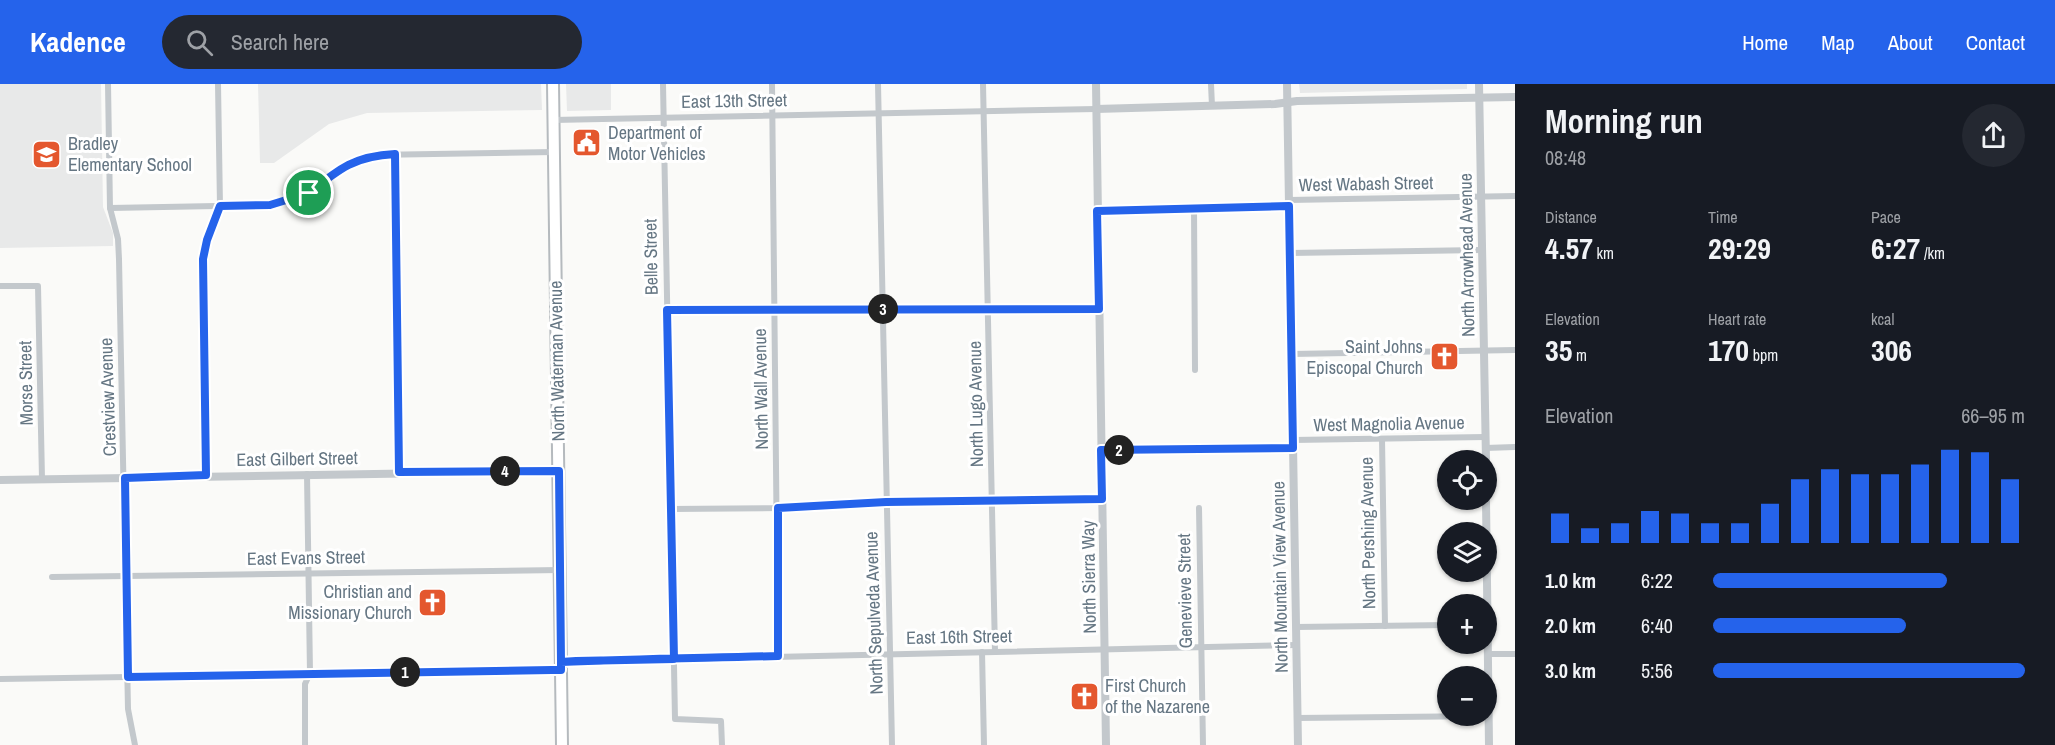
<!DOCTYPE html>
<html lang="en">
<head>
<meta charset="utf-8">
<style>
  body { margin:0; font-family:"Archivo Narrow",sans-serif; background:#242831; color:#f1f3f6; height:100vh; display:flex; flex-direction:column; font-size:22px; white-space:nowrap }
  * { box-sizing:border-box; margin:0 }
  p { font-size:20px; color:#9ea1a6 }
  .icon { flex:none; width:33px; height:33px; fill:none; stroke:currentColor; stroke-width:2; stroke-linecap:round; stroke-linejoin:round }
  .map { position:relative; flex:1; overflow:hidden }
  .side { display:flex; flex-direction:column; background:#171b24; width:540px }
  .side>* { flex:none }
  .tools { position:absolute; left:1437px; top:366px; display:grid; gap:12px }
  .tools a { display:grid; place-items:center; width:60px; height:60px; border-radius:50%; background:#171b24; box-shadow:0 2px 4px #0004; font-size:30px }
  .pin { position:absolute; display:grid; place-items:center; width:51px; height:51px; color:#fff; margin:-26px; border:3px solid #fff; border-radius:50%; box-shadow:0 2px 6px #0007 }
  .km { position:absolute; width:30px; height:30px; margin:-15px; border-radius:50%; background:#222; color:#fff; font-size:16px; line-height:30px; text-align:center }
  .round { display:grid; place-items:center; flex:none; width:63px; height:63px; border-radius:32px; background:#242831 }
  .overview { display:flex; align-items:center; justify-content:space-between; height:102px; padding:0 30px }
  h1 { font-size:33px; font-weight:800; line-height:45px }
  .metrics { display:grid; grid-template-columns:repeat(3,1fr); gap:9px; height:102px; padding:6px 30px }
  .metrics div { display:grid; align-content:center }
  .metrics b { font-size:30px; font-weight:800 }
  .metrics small { font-size:16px; font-weight:400 }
  .metrics p { font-size:16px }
  .chart { height:168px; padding:12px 30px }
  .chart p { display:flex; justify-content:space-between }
  .chart svg { width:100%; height:108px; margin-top:6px; stroke:#2563eb; stroke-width:6 }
  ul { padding:0 30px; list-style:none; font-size:20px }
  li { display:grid; grid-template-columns:96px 72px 1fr; align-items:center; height:45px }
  li i { height:15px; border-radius:8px; background:#2563eb }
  header { display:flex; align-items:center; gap:36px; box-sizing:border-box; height:84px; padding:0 30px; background:#2563eb; color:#fff }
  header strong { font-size:28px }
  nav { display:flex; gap:33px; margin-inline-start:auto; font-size:21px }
  .search { width:420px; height:54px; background:#242831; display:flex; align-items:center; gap:15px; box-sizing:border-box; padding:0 21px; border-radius:33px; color:#9ea1a6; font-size:22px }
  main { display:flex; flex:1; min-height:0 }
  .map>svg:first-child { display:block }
  .built { fill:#e8e9e9 }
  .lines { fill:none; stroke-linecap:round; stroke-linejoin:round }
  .primary-casing { stroke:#b5babe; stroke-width:14 }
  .minor { stroke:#c3c8cc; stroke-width:6 }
  .tertiary { stroke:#c3c8cc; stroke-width:8 }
  .primary { stroke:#fff; stroke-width:10 }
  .route-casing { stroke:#fff; stroke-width:12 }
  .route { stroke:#2563eb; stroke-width:8 }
  .labels { text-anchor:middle; stroke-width:6; stroke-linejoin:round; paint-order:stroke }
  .street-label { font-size:18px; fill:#657683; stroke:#fff }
  .poi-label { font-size:18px; fill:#657683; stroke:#fff; text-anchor:start }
</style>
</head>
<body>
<header>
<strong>Kadence</strong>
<div class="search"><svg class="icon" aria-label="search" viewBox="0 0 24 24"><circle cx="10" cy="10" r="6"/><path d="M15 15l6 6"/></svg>Search here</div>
<nav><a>Home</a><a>Map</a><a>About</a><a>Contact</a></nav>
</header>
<main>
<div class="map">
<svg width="1515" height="661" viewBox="0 0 1515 661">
  <rect width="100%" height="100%" fill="#fafaf8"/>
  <g class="built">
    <polygon points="0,0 101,0 103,123 113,149 113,162 0,164"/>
    <polygon points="258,0 541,0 542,26 367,29 329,40 274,79 260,79"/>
    <polygon points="566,0 611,0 611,26 567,27"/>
    <polygon points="1299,0 1467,0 1467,5 1300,9"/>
  </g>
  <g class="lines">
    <defs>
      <polyline id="primary" points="553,0 562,661"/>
    </defs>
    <use href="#primary" class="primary-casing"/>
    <g class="minor">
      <polyline points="108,0 110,124 118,155 119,175 128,625 135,661"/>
      <polyline points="663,0 675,635 721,637 722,661"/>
      <polyline points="772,0 778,572"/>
      <polyline points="878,0 892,661"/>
      <polyline points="983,0 995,567"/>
      <polyline points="1211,0 1212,22"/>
      <polyline points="553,36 1096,25"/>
      <polyline points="395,70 399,388"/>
      <polyline points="1289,116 1515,112"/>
      <path d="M110,124L270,121C284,118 299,116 311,108C332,93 347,77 373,71L554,68"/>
      <polyline points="1194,124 1195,286"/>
      <polyline points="1097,127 1289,122"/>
      <polyline points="1290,169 1481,166"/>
      <polyline points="0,202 38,202 42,395"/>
      <polyline points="667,226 1099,225"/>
      <polyline points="1292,270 1515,266"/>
      <polyline points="1382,355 1385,542"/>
      <polyline points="1293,356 1485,353"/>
      <polyline points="1485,364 1515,363"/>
      <polyline points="1101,366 1293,364"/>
      <polyline points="206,391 203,175 207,156 220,122 218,0"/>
      <polyline points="1199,424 1203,661"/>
      <polyline points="671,425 778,424 886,418 1102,415"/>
      <polyline points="52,493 560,486"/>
      <polyline points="1296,543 1448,541"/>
      <polyline points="982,568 984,661"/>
      <polyline points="1488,570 1515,570"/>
      <polyline points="561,578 1296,561"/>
      <polyline points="0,595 561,586"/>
      <polyline points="1297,634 1489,632"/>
      <polyline points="305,661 305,600 310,589 307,390"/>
    </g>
    <g class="tertiary">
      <polyline points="1096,0 1106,661"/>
      <polyline points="1287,0 1298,661"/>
      <polyline points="1479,0 1486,376"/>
      <polyline points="1096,25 1275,20 1297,17 1515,13"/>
      <polyline points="0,396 559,387"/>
      <polyline points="1486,416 1489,661"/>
    </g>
    <use href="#primary" class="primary"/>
  </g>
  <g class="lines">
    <defs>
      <path id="route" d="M309,109L270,121L220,122L207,156L203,175L206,391L125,394L128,593L552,586H561V578C633,575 706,574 778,572V424L886,418L1102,415L1101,366L1293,364L1289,122L1097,127L1099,225L667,226L674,575L576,577L561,578L559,387L399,388L395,70C355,72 340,84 309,109"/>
    </defs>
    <use href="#route" class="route-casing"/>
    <use href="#route" class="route"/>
  </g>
  <defs>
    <symbol id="civic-square" viewBox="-11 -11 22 22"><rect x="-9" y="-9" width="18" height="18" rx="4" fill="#e4572e" stroke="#fff"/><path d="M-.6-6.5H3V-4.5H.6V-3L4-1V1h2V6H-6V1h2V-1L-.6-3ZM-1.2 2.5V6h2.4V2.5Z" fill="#fff"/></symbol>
    <symbol id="school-square" viewBox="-11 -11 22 22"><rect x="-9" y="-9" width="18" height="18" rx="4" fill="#e4572e" stroke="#fff"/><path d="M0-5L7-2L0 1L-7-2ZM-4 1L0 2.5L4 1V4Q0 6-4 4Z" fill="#fff"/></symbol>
    <symbol id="church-square" viewBox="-11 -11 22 22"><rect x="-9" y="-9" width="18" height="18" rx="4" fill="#e4572e" stroke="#fff"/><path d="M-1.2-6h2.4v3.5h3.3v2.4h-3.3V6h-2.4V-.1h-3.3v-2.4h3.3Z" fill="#fff"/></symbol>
  </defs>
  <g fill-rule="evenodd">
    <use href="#civic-square" x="570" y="42" width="33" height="33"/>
    <use href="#school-square" x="30" y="54" width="33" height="33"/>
    <use href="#church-square" x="1428" y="256" width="33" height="33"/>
    <use href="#church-square" x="416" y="502" width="33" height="33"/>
    <use href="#church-square" x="1068" y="596" width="33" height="33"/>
  </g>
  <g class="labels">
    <g class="street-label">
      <text transform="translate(734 17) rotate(-1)" y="6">East 13th Street</text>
      <text transform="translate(1366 100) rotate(-1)" y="6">West Wabash Street</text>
      <text transform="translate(1467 171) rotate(-91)" y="6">North Arrowhead Avenue</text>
      <text transform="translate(651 173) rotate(-91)" y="6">Belle Street</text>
      <text transform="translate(557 277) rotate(-91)" y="6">North Waterman Avenue</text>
      <text transform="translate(26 299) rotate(-91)" y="6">Morse Street</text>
      <text transform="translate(761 305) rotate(-91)" y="6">North Wall Avenue</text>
      <text transform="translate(108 313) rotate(-92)" y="6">Crestview Avenue</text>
      <text transform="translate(976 320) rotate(-91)" y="6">North Lugo Avenue</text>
      <text transform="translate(1389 340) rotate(-1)" y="6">West Magnolia Avenue</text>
      <text transform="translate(297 375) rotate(-1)" y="6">East Gilbert Street</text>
      <text transform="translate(1368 449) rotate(-91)" y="6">North Pershing Avenue</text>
      <text transform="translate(306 474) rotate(-1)" y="6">East Evans Street</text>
      <text transform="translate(1089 493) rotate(-91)" y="6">North Sierra Way</text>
      <text transform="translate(1280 493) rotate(-91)" y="6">North Mountain View Avenue</text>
      <text transform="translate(1185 507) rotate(-91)" y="6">Genevieve Street</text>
      <text transform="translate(874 529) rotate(-92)" y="6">North Sepulveda Avenue</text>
      <text transform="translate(959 553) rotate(-1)" y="6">East 16th Street</text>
    </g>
    <g class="poi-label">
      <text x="608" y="55">Department of<tspan x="608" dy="21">Motor Vehicles</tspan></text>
      <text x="68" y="66">Bradley<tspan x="68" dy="21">Elementary School</tspan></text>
      <text x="1423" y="269" text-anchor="end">Saint Johns<tspan x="1423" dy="21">Episcopal Church</tspan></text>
      <text x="412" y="514" text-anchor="end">Christian and<tspan x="412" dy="21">Missionary Church</tspan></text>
      <text x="1105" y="608">First Church<tspan x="1105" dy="21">of the Nazarene</tspan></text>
    </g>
  </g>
</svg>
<div class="tools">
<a><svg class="icon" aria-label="locate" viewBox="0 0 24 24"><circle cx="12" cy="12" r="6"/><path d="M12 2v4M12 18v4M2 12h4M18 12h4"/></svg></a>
<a><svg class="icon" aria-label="layers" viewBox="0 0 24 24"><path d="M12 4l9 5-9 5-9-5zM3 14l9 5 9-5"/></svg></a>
<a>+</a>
<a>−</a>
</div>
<div class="pin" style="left:309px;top:109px;background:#1e9e55"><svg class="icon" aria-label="arrive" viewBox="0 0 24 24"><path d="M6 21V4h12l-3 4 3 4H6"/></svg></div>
<b class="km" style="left:405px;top:588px">1</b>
<b class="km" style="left:1119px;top:366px">2</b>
<b class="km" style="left:883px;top:225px">3</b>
<b class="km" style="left:505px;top:387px">4</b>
</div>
<section class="side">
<div class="overview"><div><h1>Morning run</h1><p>08:48</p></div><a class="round"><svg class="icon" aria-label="share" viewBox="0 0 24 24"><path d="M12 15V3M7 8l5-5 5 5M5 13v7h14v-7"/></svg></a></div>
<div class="metrics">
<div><p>Distance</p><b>4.57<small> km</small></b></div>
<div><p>Time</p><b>29:29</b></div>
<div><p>Pace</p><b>6:27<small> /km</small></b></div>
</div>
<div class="metrics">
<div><p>Elevation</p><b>35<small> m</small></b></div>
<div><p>Heart rate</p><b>170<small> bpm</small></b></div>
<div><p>kcal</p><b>306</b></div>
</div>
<div class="chart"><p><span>Elevation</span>66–95 m</p>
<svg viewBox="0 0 160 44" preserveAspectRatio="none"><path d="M5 44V32M15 44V38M25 44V36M35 44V31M45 44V32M55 44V36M65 44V36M75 44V28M85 44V18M95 44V14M105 44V16M115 44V16M125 44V12M135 44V6M145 44V7M155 44V18"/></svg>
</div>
<ul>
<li><b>1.0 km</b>6:22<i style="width:75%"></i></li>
<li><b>2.0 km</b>6:40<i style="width:62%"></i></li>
<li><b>3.0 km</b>5:56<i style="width:100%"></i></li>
</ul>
</section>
</main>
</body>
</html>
